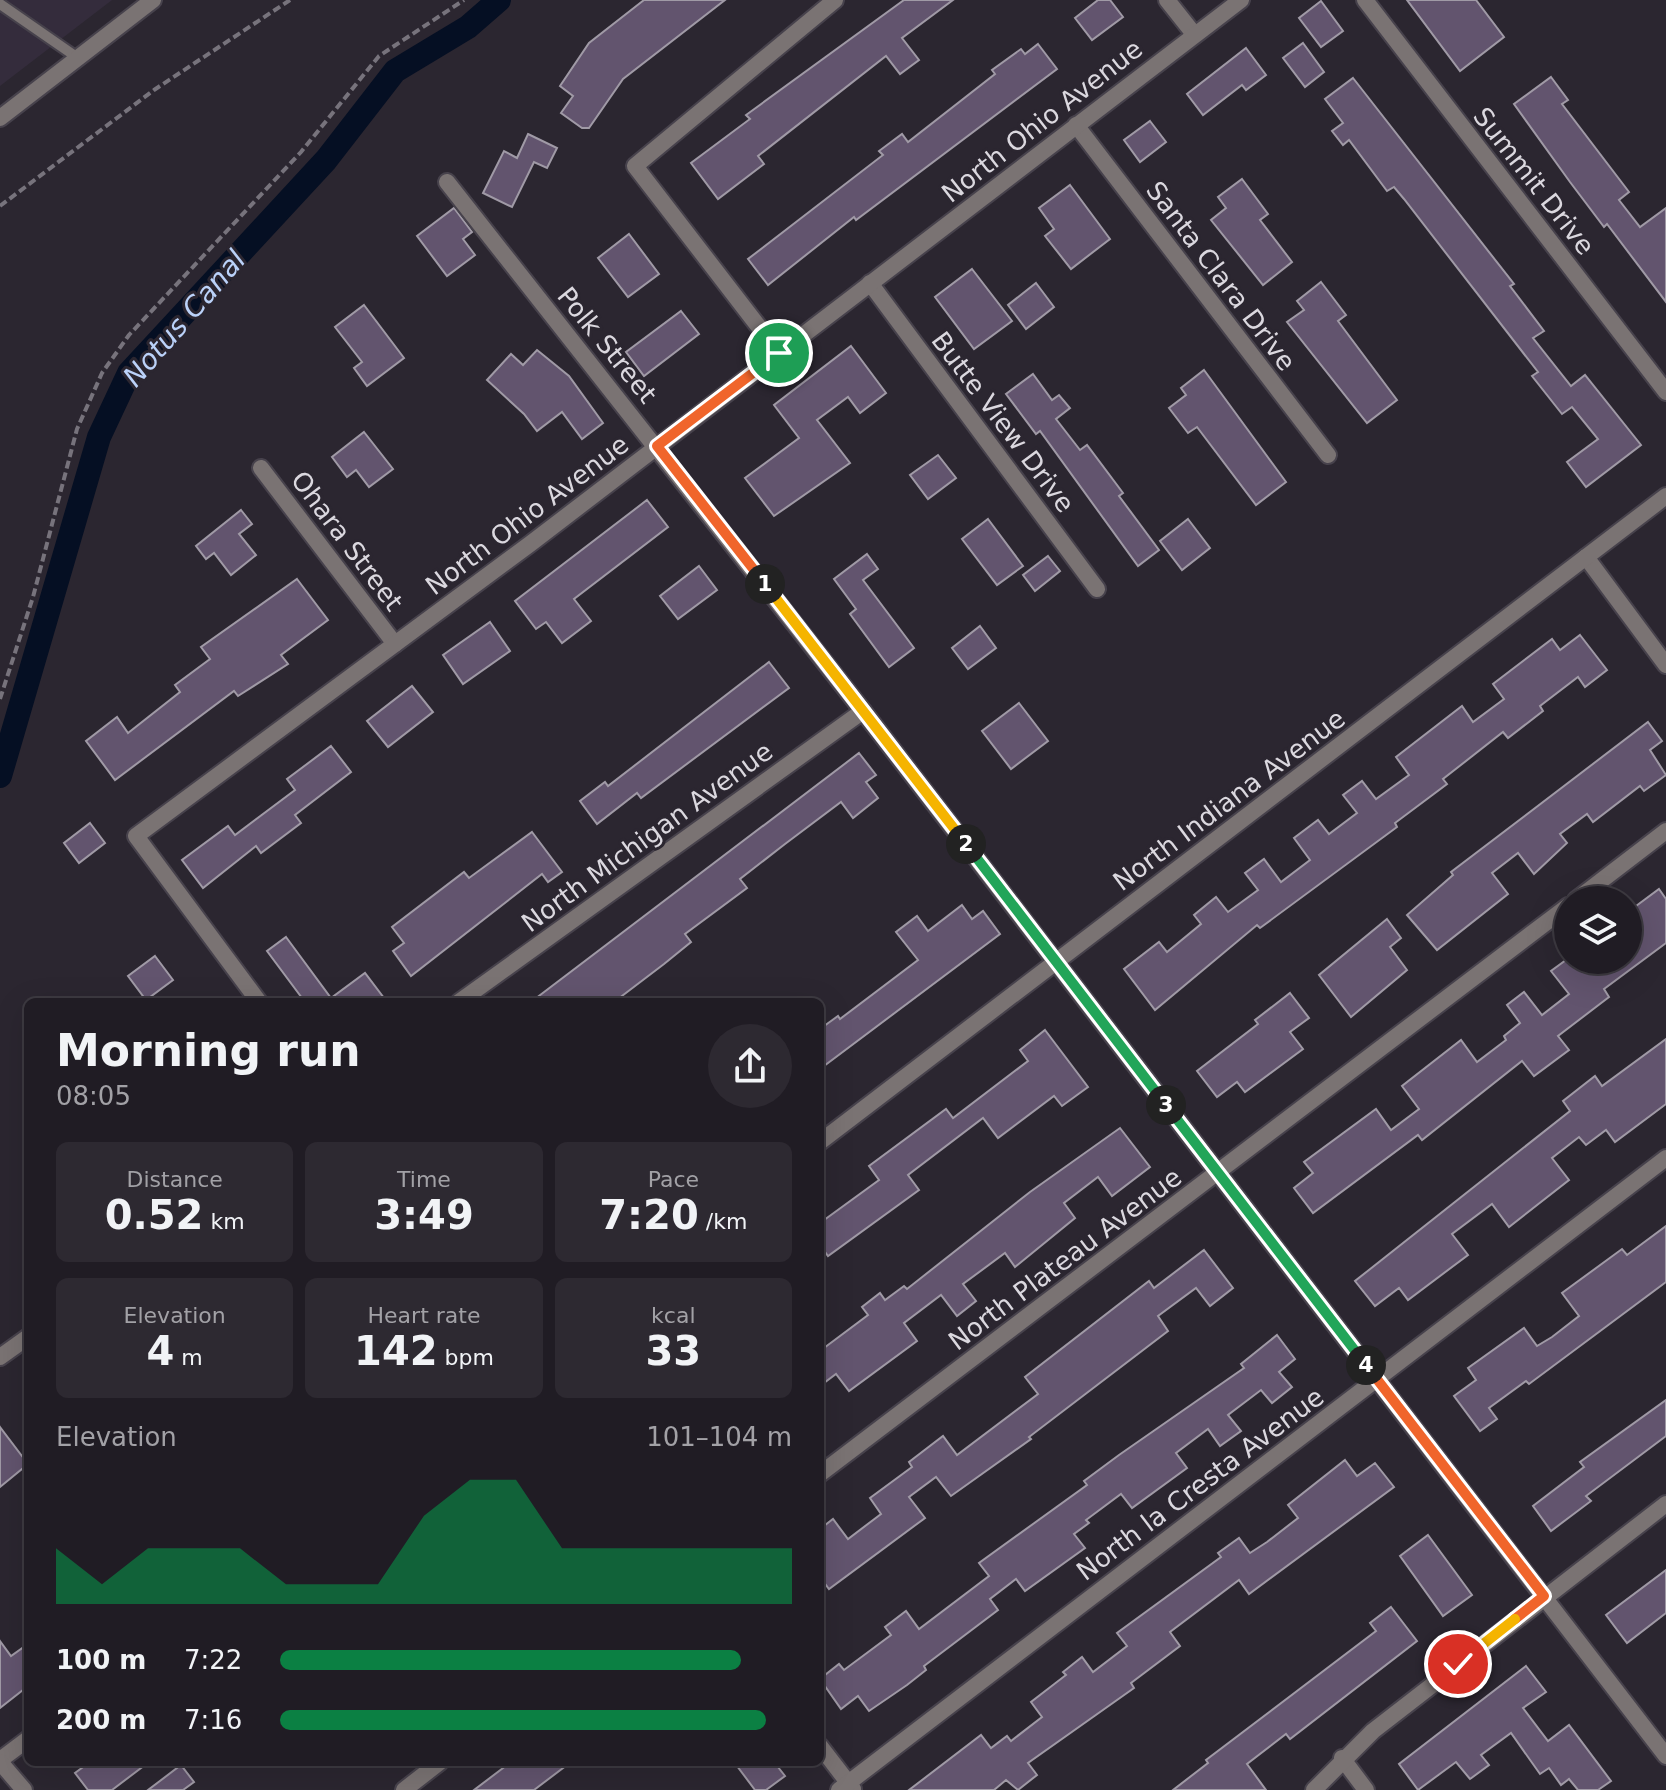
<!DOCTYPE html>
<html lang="en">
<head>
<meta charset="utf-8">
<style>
  body { margin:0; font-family:"DejaVu Sans",sans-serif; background:#2d2931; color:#f1f3f6; height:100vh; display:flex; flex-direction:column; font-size:30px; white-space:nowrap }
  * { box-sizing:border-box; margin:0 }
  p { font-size:26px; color:#a2a1a6 }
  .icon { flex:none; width:44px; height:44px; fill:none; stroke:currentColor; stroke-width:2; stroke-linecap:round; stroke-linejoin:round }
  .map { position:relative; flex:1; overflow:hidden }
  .drawer { position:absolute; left:24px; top:998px; width:800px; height:768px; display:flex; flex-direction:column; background:#201c24; border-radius:12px; box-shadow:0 8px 32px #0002,0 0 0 2px #3d3a41 }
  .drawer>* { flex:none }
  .buttons { position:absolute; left:1554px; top:886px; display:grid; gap:16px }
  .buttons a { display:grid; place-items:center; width:88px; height:88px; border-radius:50%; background:#201c24; box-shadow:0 8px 32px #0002,0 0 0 2px #3d3a41; font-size:40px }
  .pin { position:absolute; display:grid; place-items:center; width:68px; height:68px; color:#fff; margin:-34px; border:4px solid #fff; border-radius:50%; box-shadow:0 2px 8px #0007 }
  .km { position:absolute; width:40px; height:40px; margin:-20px; border-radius:50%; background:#222; color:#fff; font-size:22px; line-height:40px; text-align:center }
  .round { display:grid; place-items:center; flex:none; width:84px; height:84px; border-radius:42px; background:#2d2931 }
  .head { display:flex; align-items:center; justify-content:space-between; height:136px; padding:0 32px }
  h1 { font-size:44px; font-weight:700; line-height:60px }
  .figures { display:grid; grid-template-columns:repeat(3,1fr); gap:12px; height:136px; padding:8px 32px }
  .figures div { display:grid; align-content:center; border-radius:12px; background:#2d2931; text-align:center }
  .figures b { font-size:40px; font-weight:700 }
  .figures small { font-size:22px; font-weight:400 }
  .figures p { font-size:22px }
  .chart { height:224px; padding:16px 32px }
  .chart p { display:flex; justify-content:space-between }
  .chart svg { width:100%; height:144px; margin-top:8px; fill:#0b8043; opacity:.7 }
  ul { padding:0 32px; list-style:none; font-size:26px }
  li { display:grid; grid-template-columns:128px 96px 1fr; align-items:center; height:60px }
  li i { height:20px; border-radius:10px; background:#0b8043 }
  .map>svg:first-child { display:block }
  .built { fill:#342c3c }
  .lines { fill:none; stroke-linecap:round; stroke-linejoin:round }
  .canal { stroke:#050f23; stroke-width:24 }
  .building { fill:#62546e; stroke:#a09aa6; stroke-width:2 }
  .service-casing { stroke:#47424c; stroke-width:14 }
  .minor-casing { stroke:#47424c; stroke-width:20 }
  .tertiary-casing { stroke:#47424c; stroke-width:20 }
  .path { stroke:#77737c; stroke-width:4; stroke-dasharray:8 4; stroke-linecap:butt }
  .service { stroke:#7a7373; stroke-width:10 }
  .minor { stroke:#7a7373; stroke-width:16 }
  .tertiary { stroke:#7a7373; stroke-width:16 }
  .split-1-casing { stroke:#fff; stroke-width:16 }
  .split-2-casing { stroke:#fff; stroke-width:16 }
  .split-3-casing { stroke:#fff; stroke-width:16 }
  .split-4-casing { stroke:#fff; stroke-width:16 }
  .split-5-casing { stroke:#fff; stroke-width:16 }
  .split-6-casing { stroke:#fff; stroke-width:16 }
  .split-1 { stroke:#f0652b; stroke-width:10 }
  .split-2 { stroke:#f5b400; stroke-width:10 }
  .split-3 { stroke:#22a559; stroke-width:10 }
  .split-4 { stroke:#22a559; stroke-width:10 }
  .split-5 { stroke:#f0652b; stroke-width:10 }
  .split-6 { stroke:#f5b400; stroke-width:10 }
  .labels { text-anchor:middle; stroke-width:6; stroke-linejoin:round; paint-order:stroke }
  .street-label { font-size:26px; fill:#dbd8df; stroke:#2b2630 }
  .water-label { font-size:28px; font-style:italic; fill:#bbd2f9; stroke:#2b2630 }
</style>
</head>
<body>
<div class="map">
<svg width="1666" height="1790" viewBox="0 0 1666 1790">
  <rect width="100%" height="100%" fill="#2b2630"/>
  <polygon class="built" points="0,0 112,0 0,86"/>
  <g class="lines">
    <polyline class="canal" points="0,776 99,437 129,373 326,160 395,71 468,27 499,0"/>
  </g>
  <g class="building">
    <polygon points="644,0 725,0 623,79 589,128 582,128 561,113 573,96 560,86 589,43"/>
    <polygon points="904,0 953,0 902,38 919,60 900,74 886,56 758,156 764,164 718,199 691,163 750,119 746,115"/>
    <polygon points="1098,0 1110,0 1123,17 1092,40 1075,18"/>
    <polygon points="1407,0 1476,0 1504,37 1460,71"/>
    <polygon points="1321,1 1343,31 1321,47 1299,18"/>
    <polygon points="1303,43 1324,72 1305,87 1283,58"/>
    <polygon points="1038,44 1057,69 856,220 854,217 768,285 748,259 883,155 879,151 902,134 908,142 995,74 992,70 1021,49 1025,54"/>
    <polygon points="1246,48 1266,75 1246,90 1242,85 1203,115 1187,94"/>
    <polygon points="1551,77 1568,100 1562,104 1629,192 1619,200 1640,227 1666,208 1666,302 1607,224 1604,227 1570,182 1514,104"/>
    <polygon points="1353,78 1514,284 1510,286 1544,331 1533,338 1571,386 1585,375 1641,445 1586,487 1567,462 1598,439 1572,407 1562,414 1532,376 1538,372 1404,199 1394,187 1387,191 1349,140 1343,145 1332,131 1343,123 1325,99"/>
    <polygon points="1150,121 1166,142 1140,162 1124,140"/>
    <polygon points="528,134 557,148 547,168 534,162 512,207 483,193 504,151 517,158"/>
    <polygon points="1242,179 1268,214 1260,220 1292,262 1263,285 1211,220 1226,208 1218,197"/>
    <polygon points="1070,185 1110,239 1071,269 1045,236 1054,229 1039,208"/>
    <polygon points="454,208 472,232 463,239 475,255 447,276 417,236"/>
    <polygon points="629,234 659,274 628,297 598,258"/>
    <polygon points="972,269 1012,321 974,349 935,297"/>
    <polygon points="1321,282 1346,315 1338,321 1397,400 1367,423 1287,322 1304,310 1297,301"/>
    <polygon points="1036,283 1054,307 1026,329 1008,305"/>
    <polygon points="364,305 404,358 367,386 354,368 362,362 335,327"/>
    <polygon points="681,311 699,334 644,376 626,352"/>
    <polygon points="851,346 886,393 860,413 848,397 817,420 850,463 774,516 745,478 799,438 774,405"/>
    <polygon points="537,350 569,376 603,423 582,439 562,412 537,431 524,414 487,380 511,354 523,365"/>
    <polygon points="1204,370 1286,482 1256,505 1197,427 1188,433 1169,408 1186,395 1181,388"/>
    <polygon points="1033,374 1052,400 1059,395 1070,408 1056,419 1080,450 1087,445 1123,493 1119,496 1159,550 1138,566 1040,431 1036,434 1006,394"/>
    <polygon points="364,432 393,469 369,487 356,470 347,477 332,457"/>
    <polygon points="938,455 956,478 928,499 910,475"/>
    <polygon points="647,500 668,527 574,599 591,621 562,643 546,622 536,629 515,601"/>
    <polygon points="241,510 252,524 239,534 256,555 231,575 214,553 206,559 196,546"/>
    <polygon points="988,519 1023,566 997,585 962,539"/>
    <polygon points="1188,519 1210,548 1182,570 1160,541"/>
    <polygon points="867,554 878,569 863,580 914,648 889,667 850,614 856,609 834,579"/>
    <polygon points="1048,556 1060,571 1035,591 1023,575"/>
    <polygon points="699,566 717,590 678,619 660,596"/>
    <polygon points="297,579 328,620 281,655 288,664 238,696 234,691 115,780 86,741 117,717 128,733 180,692 175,685 210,659 201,647"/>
    <polygon points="490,622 510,651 463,684 443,655"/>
    <polygon points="980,626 996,648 968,669 952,648"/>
    <polygon points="1580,635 1607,670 1585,687 1578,677 1540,706 1543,711 1508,738 1503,732 1443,779 1447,784 1395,823 1397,827 1260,928 1257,925 1155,1010 1124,969 1159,942 1167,952 1201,924 1194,915 1216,897 1228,912 1258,890 1245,873 1264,859 1281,882 1310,860 1294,838 1318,820 1329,834 1357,813 1343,795 1362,781 1376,799 1409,775 1396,757 1462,706 1473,722 1504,699 1493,684 1552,639 1560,650"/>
    <polygon points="769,662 789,688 641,798 637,793 597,824 580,801 605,782 608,786"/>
    <polygon points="412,686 433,712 388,747 367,721"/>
    <polygon points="1019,703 1048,741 1011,769 982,731"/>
    <polygon points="1648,722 1662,741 1650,750 1666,775 1644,791 1640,786 1593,822 1587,814 1560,834 1567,843 1534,874 1518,853 1492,873 1508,894 1437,950 1407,915 1453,875 1451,872"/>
    <polygon points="331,746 351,772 295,815 301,823 261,853 256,846 203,888 182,860 228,826 235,835 295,790 287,779"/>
    <polygon points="859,753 876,775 866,782 878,798 853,818 841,802 785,844 740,879 747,888 685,934 691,942 664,964 614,1002 531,1002"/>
    <polygon points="90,823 105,843 79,863 64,843"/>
    <polygon points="532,832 562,872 548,882 542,874 411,976 393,951 404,943 392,927 464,872 469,878"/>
    <polygon points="1659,889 1666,899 1666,943 1604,989 1609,997 1558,1036 1569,1050 1534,1076 1522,1061 1422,1140 1418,1135 1313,1213 1294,1188 1313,1173 1304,1162 1376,1109 1391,1130 1419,1109 1402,1086 1461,1040 1477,1062 1506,1040 1504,1036 1520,1023 1507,1005 1524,992 1542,1015 1569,994 1551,971 1566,960 1628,960 1628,912"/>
    <polygon points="962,905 972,919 983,911 1000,934 820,1069 820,1029 838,1016 840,1019 918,960 896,932 917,916 928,931"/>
    <polygon points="1387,919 1401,938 1390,947 1407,970 1351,1017 1319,975"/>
    <polygon points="286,937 331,998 365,973 387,1002 305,1002 267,951"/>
    <polygon points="155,956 173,980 146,1000 128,976"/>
    <polygon points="1290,993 1309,1018 1290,1032 1303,1049 1245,1092 1237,1082 1217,1097 1197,1071 1258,1024 1255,1020"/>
    <polygon points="1045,1030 1088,1087 1062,1106 1054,1096 998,1138 983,1118 908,1175 919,1190 828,1256 820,1245 820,1223 879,1180 869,1166 946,1109 953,1118 1028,1061 1020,1050"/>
    <polygon points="1666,1039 1666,1104 1615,1142 1606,1130 1586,1145 1579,1137 1552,1158 1569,1180 1509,1227 1492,1204 1452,1234 1468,1255 1408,1300 1399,1288 1375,1306 1355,1281 1570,1111 1563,1101 1595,1076 1602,1086"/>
    <polygon points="1120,1128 1150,1167 1112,1196 1098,1177 1064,1203 1075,1218 1015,1267 1005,1253 963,1284 976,1301 957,1316 941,1295 904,1323 917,1341 849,1391 836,1374 820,1386 820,1351 868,1315 862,1307 880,1293 885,1300 904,1286 907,1289 1030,1192"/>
    <polygon points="1666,1226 1666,1282 1529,1384 1526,1381 1489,1408 1497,1419 1480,1431 1454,1396 1476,1380 1468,1368 1524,1328 1537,1346 1552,1337 1579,1316 1562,1293 1622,1249 1627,1255"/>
    <polygon points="1204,1250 1233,1288 1210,1306 1196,1288 1158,1316 1168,1331 1029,1437 1031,1439 951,1496 936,1477 909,1497 925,1518 829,1589 820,1577 820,1529 833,1519 848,1539 881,1514 870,1498 912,1467 909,1462 943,1436 957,1455 1038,1394 1025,1377 1149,1281 1154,1288"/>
    <polygon points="1277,1335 1295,1359 1279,1372 1292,1387 1272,1403 1261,1390 1228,1415 1241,1431 1220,1446 1208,1429 1176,1453 1187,1468 1132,1508 1121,1494 1086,1520 1089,1523 1074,1534 1085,1548 1025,1591 1016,1579 990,1599 998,1610 924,1666 926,1670 907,1685 869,1711 858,1696 841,1709 820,1679 839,1664 844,1670 891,1635 885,1627 906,1611 919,1629 989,1576 979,1563 1087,1485 1084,1481 1119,1455 1244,1368 1241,1364"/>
    <polygon points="1666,1400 1666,1436 1586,1496 1591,1501 1551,1531 1533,1506 1584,1467 1580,1462"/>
    <polygon points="0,1427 28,1464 0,1487"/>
    <polygon points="1345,1460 1357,1476 1375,1463 1394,1487 1249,1594 1239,1580 1170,1632 1180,1646 1131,1683 1134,1688 1028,1763 1037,1775 1018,1790 1006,1780 994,1790 909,1790 981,1735 991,1748 1007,1736 1011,1741 1042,1717 1031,1702 1066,1675 1063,1672 1082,1657 1093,1672 1127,1646 1117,1633 1221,1557 1218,1553 1239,1538 1250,1553 1267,1542 1298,1518 1288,1505"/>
    <polygon points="1428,1535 1472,1595 1443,1616 1400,1556"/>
    <polygon points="1666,1570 1666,1613 1627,1643 1606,1615"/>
    <polygon points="1391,1607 1417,1641 1290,1739 1286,1734 1247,1764 1266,1790 1173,1790 1208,1763 1206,1760 1376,1631 1370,1623"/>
    <polygon points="0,1641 11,1656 28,1644 28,1686 0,1708"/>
    <polygon points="1526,1666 1546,1692 1523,1708 1548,1741 1569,1725 1611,1781 1598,1790 1578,1790 1569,1779 1561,1785 1549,1768 1540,1774 1511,1733 1481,1755 1489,1765 1470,1779 1456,1762 1418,1790 1399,1764"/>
    <polygon points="90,1762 149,1762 112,1790 88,1790 75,1773"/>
    <polygon points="511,1762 571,1762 534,1790 474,1790"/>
    <polygon points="734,1762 774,1762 785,1776 766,1790 755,1790"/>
    <polygon points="181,1765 194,1782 183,1790 148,1790"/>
  </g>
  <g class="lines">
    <defs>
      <polyline id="service" points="0,4 78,58"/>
      <g id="minor">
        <polyline points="1167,0 1194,34"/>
        <polyline points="1365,0 1666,392"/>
        <polyline points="1076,125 1328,455"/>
        <polyline points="447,182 863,711 1666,1756"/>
        <polyline points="870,283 1097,589"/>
        <polyline points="779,353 635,166 835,0"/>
        <polyline points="261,468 395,644"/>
        <polyline points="1586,557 1666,665"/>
        <polyline points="1576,900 1666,831"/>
        <polyline points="259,1002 136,836 530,544 1241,0"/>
        <polyline points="459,1002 863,711"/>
        <polyline points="820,1142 1666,496"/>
        <polyline points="0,1357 28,1337"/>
        <polyline points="820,1474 1568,906"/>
        <polyline points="820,1746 853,1789"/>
        <polyline points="1342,1758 1366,1790"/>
        <polyline points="0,1760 28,1739"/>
        <polyline points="0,1762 24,1790"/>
        <polyline points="404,1790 440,1762"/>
        <polyline points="839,1790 1666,1158"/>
        <polyline points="1314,1790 1373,1731 1666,1504"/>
      </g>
      <polyline id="tertiary" points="0,118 153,0"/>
    </defs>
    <use href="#service" class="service-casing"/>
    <use href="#minor" class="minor-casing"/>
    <use href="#tertiary" class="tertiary-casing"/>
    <g class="path">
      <polyline points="0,206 154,90 290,0"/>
      <polyline points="0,699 33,597 77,429 102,373 129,335 301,152 379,56 464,0"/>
    </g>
    <use href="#service" class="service"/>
    <use href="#minor" class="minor"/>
    <use href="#tertiary" class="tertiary"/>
  </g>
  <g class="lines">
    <defs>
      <polyline id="split-1" points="765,584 657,446 779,353"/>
      <polyline id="split-2" points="765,584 966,844"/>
      <polyline id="split-3" points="966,844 1166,1105"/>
      <polyline id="split-4" points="1166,1105 1366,1365"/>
      <polyline id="split-5" points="1366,1365 1544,1596 1515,1619"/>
      <polyline id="split-6" points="1458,1664 1515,1619"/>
    </defs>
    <use href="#split-1" class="split-1-casing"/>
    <use href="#split-2" class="split-2-casing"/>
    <use href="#split-3" class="split-3-casing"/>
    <use href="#split-4" class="split-4-casing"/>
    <use href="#split-5" class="split-5-casing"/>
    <use href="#split-6" class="split-6-casing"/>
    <use href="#split-1" class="split-1"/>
    <use href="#split-2" class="split-2"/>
    <use href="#split-3" class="split-3"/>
    <use href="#split-4" class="split-4"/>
    <use href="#split-5" class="split-5"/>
    <use href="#split-6" class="split-6"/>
  </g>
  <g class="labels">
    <g class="street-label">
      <text transform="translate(1042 121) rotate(-38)" y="9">North Ohio Avenue</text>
      <text transform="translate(1534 181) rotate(52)" y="9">Summit Drive</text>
      <text transform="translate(1221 276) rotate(53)" y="9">Santa Clara Drive</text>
      <text transform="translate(607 345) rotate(51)" y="9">Polk Street</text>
      <text transform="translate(1003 422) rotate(53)" y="9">Butte View Drive</text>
      <text transform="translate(527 515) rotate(-37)" y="9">North Ohio Avenue</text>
      <text transform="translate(347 541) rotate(53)" y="9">Ohara Street</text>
      <text transform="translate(1229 800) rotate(-37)" y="9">North Indiana Avenue</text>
      <text transform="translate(647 837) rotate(-36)" y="9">North Michigan Avenue</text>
      <text transform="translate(1065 1259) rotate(-37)" y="9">North Plateau Avenue</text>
      <text transform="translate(1200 1484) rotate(-37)" y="9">North la Cresta Avenue</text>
    </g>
    <g class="water-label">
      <text transform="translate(184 318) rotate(-49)" y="10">Notus Canal</text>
    </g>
  </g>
</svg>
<div class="buttons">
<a><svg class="icon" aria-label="layers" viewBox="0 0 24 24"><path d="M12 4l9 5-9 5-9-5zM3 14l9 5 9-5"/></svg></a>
</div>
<div class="pin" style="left:779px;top:353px;background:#1e9e55"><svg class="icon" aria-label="arrive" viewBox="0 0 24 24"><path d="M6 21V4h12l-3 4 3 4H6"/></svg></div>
<div class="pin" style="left:1458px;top:1664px;background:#d93025"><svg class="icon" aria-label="check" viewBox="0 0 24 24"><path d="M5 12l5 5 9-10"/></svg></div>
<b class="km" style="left:765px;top:584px">1</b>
<b class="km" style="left:966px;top:844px">2</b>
<b class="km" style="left:1166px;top:1105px">3</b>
<b class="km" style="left:1366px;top:1365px">4</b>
<section class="drawer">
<div class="head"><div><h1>Morning run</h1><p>08:05</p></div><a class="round"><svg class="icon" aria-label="share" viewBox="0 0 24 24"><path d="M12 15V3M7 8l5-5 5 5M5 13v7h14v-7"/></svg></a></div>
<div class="figures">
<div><p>Distance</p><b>0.52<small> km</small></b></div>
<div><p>Time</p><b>3:49</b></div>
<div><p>Pace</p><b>7:20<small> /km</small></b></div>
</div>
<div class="figures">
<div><p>Elevation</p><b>4<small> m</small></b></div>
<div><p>Heart rate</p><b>142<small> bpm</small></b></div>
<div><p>kcal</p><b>33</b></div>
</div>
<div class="chart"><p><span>Elevation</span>101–104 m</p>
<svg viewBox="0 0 160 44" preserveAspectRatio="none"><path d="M0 44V27L10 38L20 27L30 27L40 27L50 38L60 38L70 38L80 17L90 6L100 6L110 27L120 27L130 27L140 27L150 27L160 27V44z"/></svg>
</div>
<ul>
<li><b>100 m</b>7:22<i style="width:90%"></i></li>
<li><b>200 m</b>7:16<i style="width:95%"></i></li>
</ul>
</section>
</div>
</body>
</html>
